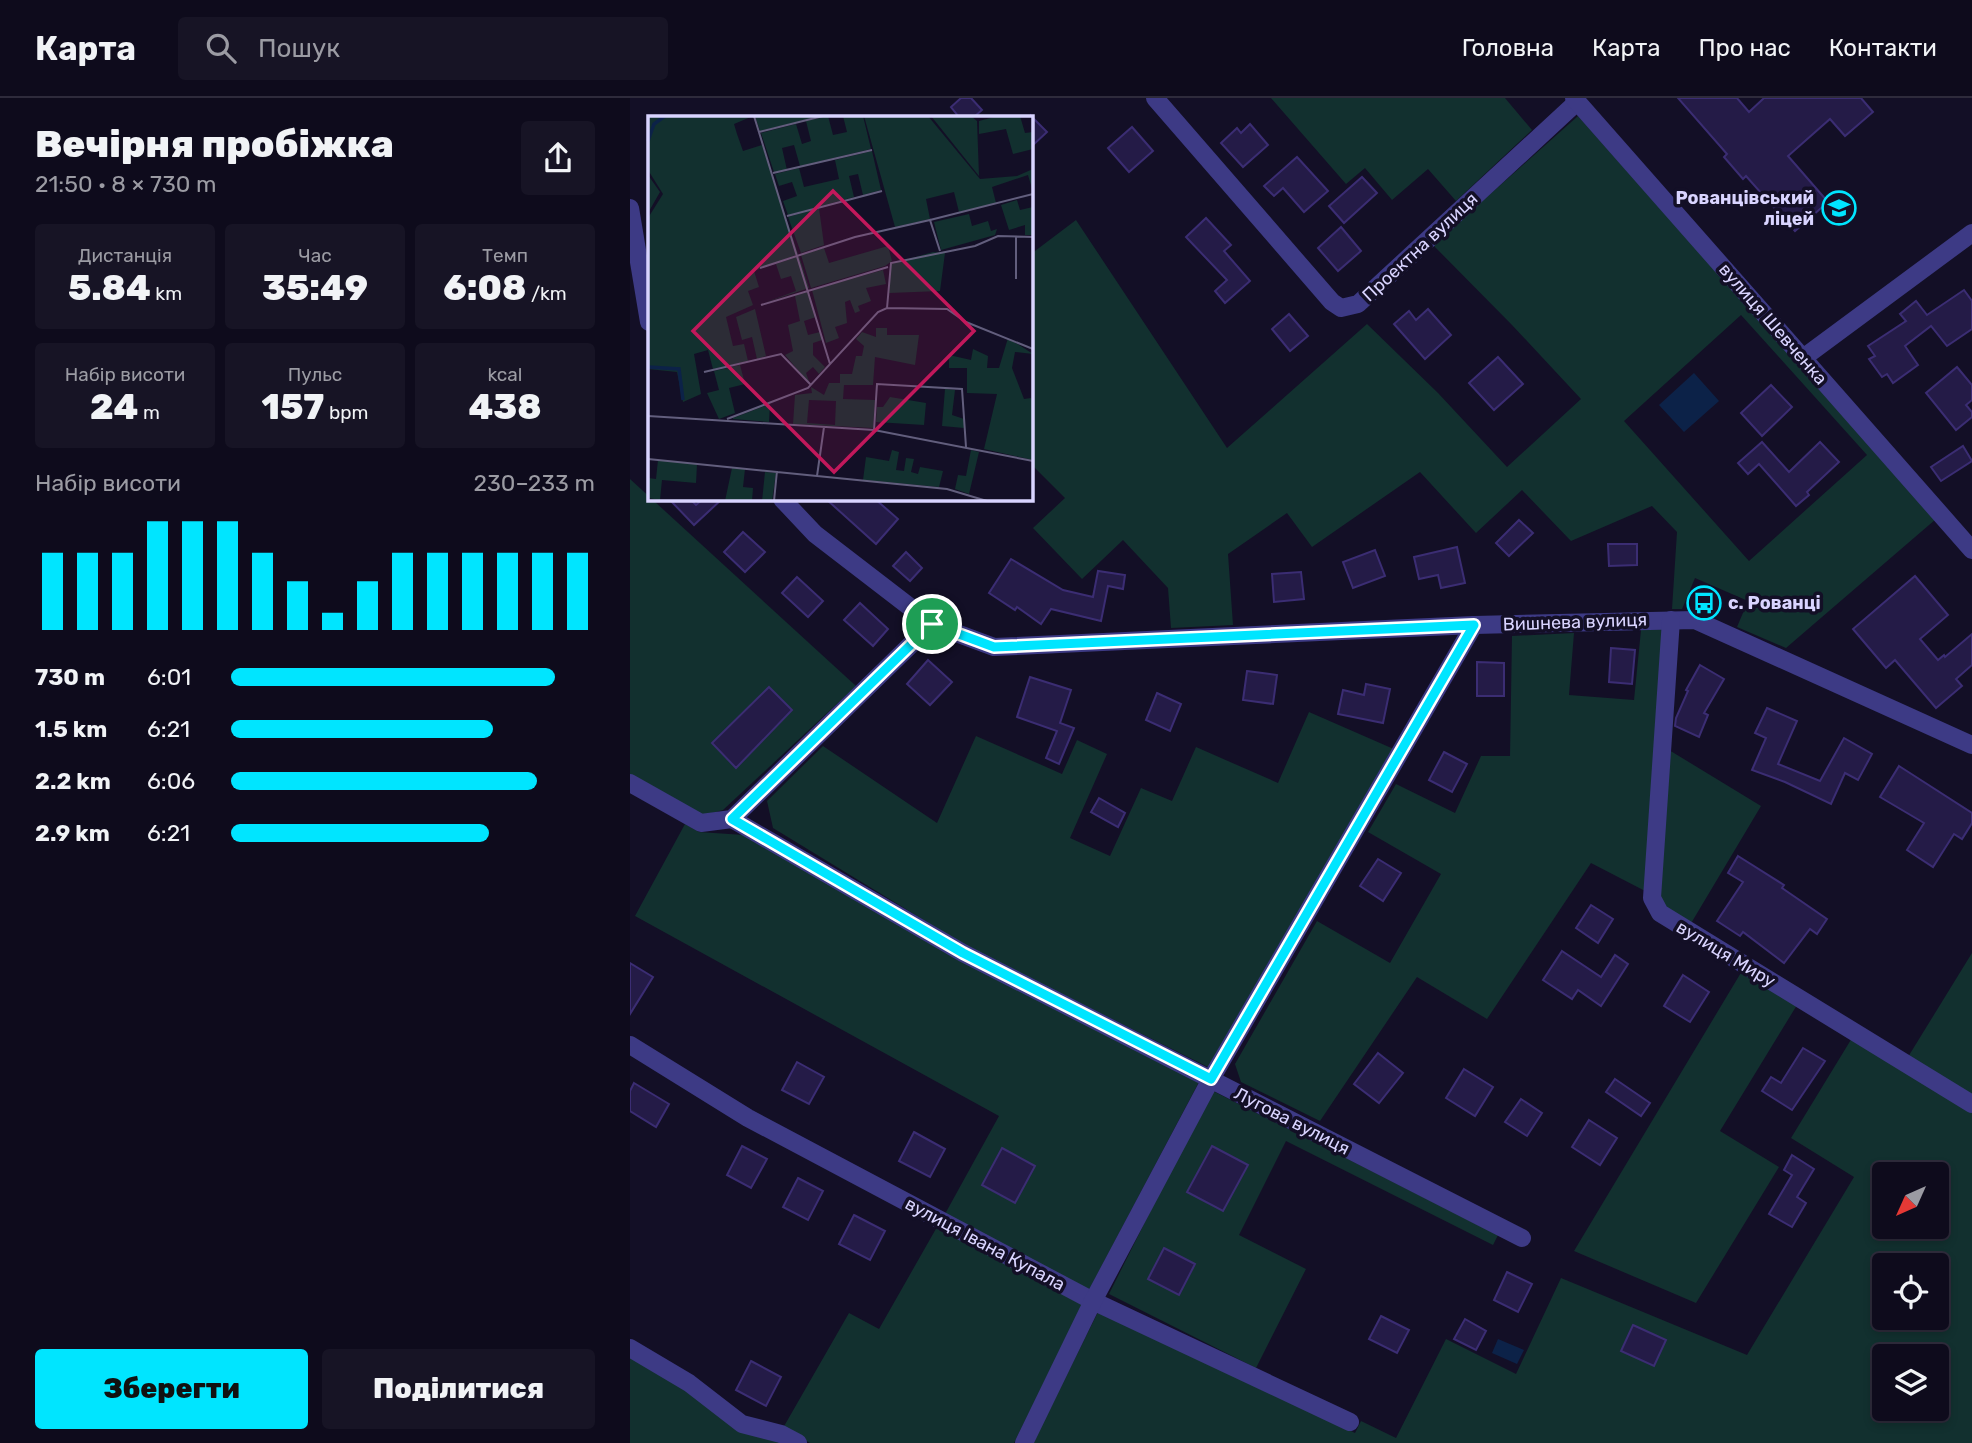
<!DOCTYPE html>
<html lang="uk">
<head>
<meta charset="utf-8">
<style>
  body { margin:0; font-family:Rubik,sans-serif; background:#171425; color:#f1f3f6; height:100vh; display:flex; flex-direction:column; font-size:26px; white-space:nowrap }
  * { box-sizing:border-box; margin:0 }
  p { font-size:23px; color:#9b9ba3 }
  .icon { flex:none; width:38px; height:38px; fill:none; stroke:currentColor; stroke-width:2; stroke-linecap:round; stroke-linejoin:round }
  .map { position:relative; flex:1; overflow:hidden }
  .details { display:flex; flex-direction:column; background:#0e0b1c; width:630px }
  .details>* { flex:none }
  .needle { width:46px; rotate:225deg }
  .controls { position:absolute; left:1242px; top:1064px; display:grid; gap:14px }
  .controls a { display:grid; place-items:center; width:77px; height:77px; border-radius:7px; background:#0e0b1c; box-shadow:0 4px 10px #0003,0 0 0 2px #2e2b3b; font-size:35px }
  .pin { position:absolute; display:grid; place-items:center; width:60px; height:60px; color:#fff; margin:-30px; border:4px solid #fff; border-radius:50%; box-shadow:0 2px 7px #0007 }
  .round { display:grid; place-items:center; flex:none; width:74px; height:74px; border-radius:7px; background:#171425 }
  .overview { display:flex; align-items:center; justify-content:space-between; height:119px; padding:0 35px }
  h1 { font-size:38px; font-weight:800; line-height:52px }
  .stats { display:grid; grid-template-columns:repeat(3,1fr); gap:10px; height:119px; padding:7px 35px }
  .stats div { display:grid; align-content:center; border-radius:7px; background:#171425; text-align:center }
  .stats b { font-size:35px; font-weight:800 }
  .stats small { font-size:19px; font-weight:400 }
  .stats p { font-size:19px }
  .chart { height:196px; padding:14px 35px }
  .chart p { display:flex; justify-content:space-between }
  .chart svg { width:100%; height:126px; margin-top:7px; stroke:#00e5ff; stroke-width:6 }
  .button { display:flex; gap:14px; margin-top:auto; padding:14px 35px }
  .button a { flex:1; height:80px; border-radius:7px; background:#00e5ff; color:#111; font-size:28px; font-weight:800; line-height:80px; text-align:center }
  .button a+a { background:#171425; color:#f1f3f6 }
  ul { padding:0 35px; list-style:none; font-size:23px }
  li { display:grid; grid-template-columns:112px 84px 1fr; align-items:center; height:52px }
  li i { height:18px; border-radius:9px; background:#00e5ff }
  header { display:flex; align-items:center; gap:42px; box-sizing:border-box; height:98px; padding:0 35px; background:#0e0b1c; border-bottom:2px solid #2e2b3b }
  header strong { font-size:33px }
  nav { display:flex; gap:38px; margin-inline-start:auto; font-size:24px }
  .search { width:490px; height:63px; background:#171425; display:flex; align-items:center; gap:18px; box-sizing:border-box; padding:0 24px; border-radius:7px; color:#9b9ba3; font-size:26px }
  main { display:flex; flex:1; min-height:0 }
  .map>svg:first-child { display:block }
  .green { fill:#12302f; fill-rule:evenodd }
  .water { fill:#0c2248 }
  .building { fill:#241b47; stroke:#3b2d73; stroke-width:2 }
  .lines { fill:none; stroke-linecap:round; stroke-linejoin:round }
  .street { stroke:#3d3a85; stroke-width:18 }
  .route-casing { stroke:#fff; stroke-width:14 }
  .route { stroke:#00e5ff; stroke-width:9 }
  .labels { text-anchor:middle; stroke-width:7; stroke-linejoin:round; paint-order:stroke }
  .poi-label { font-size:18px; font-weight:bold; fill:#d9d4ff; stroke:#130f26; text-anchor:end }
  .street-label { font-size:18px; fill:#d9d4ff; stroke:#130f26 }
  .inset-river { fill:none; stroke:#0c2248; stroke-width:3.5 }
  .inset-road { fill:none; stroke:#625e7d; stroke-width:2 }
  .view { fill:#c2185b; fill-opacity:0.15; stroke:#c2185b; stroke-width:3.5 }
  .inset-edge { fill:none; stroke:#d9d4ff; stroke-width:3.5 }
</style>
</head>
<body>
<header>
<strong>Карта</strong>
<div class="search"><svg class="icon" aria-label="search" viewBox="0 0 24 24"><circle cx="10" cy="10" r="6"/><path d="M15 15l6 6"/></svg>Пошук</div>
<nav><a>Головна</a><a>Карта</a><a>Про нас</a><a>Контакти</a></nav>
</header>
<main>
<section class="details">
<div class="overview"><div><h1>Вечірня пробіжка</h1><p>21:50 · 8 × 730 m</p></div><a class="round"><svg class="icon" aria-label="share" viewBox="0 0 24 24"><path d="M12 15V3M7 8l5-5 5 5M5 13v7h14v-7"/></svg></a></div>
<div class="stats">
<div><p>Дистанція</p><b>5.84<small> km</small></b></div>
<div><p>Час</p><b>35:49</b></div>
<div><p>Темп</p><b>6:08<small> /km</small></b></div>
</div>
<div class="stats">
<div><p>Набір висоти</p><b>24<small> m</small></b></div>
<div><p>Пульс</p><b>157<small> bpm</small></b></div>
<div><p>kcal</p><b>438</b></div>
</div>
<div class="chart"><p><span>Набір висоти</span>230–233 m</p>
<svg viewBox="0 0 160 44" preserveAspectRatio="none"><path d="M5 44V17M15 44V17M25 44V17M35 44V6M45 44V6M55 44V6M65 44V17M75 44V27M85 44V38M95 44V27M105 44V17M115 44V17M125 44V17M135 44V17M145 44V17M155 44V17"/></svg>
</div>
<ul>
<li><b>730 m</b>6:01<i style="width:89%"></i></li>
<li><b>1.5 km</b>6:21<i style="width:72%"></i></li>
<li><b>2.2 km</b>6:06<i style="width:84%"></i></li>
<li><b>2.9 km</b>6:21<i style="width:71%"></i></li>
</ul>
<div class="button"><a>Зберегти</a><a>Поділитися</a></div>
</section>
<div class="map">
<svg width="1342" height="1345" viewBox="0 0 1342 1345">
  <rect width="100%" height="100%" fill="#130f26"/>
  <g class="green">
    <polygon points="641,0 875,0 902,32 826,103 798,71 762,102 735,70 716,86"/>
    <path d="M948,18L1306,421L1156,550L1107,529L1118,503L1065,480L1052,511H1042L1047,434L1022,408L941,443L892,392L846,435L790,374L682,449L657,415L598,456L603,527L541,530L538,490L493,442L452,481L403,430L435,400L401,366V156L446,122L597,350L737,226L808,295L877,369L951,301L882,227L803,147ZM1111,217L1237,357L1119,463L994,323Z"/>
    <polygon points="0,381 226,588 93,712 72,718 0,677"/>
    <polygon points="1034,531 1017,794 961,765 857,921 787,879 690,1023 611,984 605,966 687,823 760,865 811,776 738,734 766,686 825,715 851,658 880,658 882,538 944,535 939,597 1004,602 1011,532"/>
    <polygon points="679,614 766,652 578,969 338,849 143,730 137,703 193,648 307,725 346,638 432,676 447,642 477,656 440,740 480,758 511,690 542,703 566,649 648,685"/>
    <polygon points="1039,652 1131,708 1060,827 1034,811 1029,799"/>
    <polygon points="55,726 69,734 114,737 569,984 459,1192 315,1116 369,1018 5,818"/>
    <polygon points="1342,855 1342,999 1278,959"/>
    <polygon points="1112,873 1167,907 1090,1033 1149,1069 1066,1205 944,1153"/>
    <path d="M1222,940L1342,1013V1345H403L469,1212L725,1335L731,1323L766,1340L816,1241L886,1276L931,1180L1117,1257L1224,1079L1161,1040ZM1255,1076H1307V1129H1255ZM1255,1167H1307V1220H1255ZM1255,1258H1307V1311H1255Z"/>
    <polygon points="581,992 868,1137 863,1147 656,1043 609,1137 676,1171 626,1270 479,1196"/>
    <polygon points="307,1129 453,1205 384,1345 180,1345 153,1330 219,1215 249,1231"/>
    <polygon points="0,1256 157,1345 0,1345"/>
  </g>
  <g class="water">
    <polygon points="1064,275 1089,303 1054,334 1029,307"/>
    <polygon points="868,1241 894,1252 887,1266 862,1255"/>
  </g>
  <g class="building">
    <polygon points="331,0 341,0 352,12 344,19 329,19 321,9"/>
    <polygon points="1048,0 1107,0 1119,14 1134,0 1231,0 1243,14 1215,38 1200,21 1158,58 1198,104 1165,133 1116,78 1113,81 1094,59 1097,56"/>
    <polygon points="401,18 417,34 401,49"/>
    <polygon points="620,26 638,47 613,69 591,45 607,30 611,35"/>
    <polygon points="502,29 523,53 499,74 478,50"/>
    <polygon points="667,59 698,93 674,114 653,90 644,98 634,88"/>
    <polygon points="732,79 747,95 714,125 699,108"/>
    <polygon points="576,120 601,147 594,153 620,183 595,205 585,193 597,182 556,139"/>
    <polygon points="711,129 731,153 708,173 688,150"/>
    <polygon points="1334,192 1342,203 1342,231 1317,248 1301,228 1275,248 1288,267 1263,285 1257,276 1252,279 1239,261 1245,258 1238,248 1276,223 1270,216 1286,203 1297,217"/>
    <polygon points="798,211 821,237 795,261 764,226 779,213 786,222"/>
    <polygon points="659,216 678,238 660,253 642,231"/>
    <polygon points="868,259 893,286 864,312 839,285"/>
    <polygon points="1327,269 1342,287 1342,302 1336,307 1342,314 1342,319 1326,332 1296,295"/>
    <polygon points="1141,287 1162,309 1132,338 1111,315"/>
    <polygon points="1132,344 1159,374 1190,344 1209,364 1177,394 1179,397 1166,408 1129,366 1118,376 1108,365"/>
    <polygon points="1333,348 1342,363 1311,383 1301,369"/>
    <polygon points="39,401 60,401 66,407 73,401 92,401 64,427"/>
    <polygon points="196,401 245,401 268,421 246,446"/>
    <polygon points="889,422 903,435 879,458 866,445"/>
    <polygon points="113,434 135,454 115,474 94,454"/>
    <polygon points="978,446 1007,446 1007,467 979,468"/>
    <polygon points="827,449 835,485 811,490 808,477 789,481 784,459"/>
    <polygon points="745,452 755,478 723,490 713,464"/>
    <polygon points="276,454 292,470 280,483 263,468"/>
    <polygon points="381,461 433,492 463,499 468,473 495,477 493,491 478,488 471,523 421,511 411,526 387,509 385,512 359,495"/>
    <polygon points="671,474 674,501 644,504 642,476"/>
    <polygon points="1285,478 1318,517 1290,541 1308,562 1314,557 1315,559 1342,536 1342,567 1326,581 1332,588 1306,610 1265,562 1256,570 1223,531"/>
    <polygon points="167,479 193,503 178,519 152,495"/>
    <polygon points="230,505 258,531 243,548 214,522"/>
    <polygon points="981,550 1005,552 1002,586 979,584"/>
    <polygon points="298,562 322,584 300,607 277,586"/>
    <polygon points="847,564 874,565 874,598 847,598"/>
    <polygon points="1070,567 1094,581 1074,615 1078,617 1069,639 1045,628 1046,620 1058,593 1056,592"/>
    <polygon points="617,573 647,577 643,606 613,602"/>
    <polygon points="400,579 441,592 430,625 444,630 429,666 416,660 427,633 387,619"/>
    <polygon points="736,586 760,591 753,625 708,616 713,592 734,597"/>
    <polygon points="139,589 162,612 106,670 82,645"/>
    <polygon points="527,595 551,606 540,633 516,622"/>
    <polygon points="1137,610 1167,623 1148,666 1190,683 1214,640 1242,656 1228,682 1215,675 1201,706 1155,684 1122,672 1136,640 1125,635"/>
    <polygon points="814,654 837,666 822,694 799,682"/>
    <polygon points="1269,668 1342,715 1342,725 1332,741 1324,736 1303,769 1277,752 1294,725 1250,699"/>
    <polygon points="469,700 495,715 488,729 461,714"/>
    <polygon points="1108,758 1154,787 1152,790 1197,821 1187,836 1180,831 1154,865 1113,834 1110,838 1087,823 1113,784 1098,775"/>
    <polygon points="748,761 771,775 753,803 730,788"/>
    <polygon points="961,807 983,821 968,845 946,830"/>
    <polygon points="932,853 971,879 985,857 998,866 971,908 948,892 942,901 913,882"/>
    <polygon points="0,865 23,879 0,916"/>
    <polygon points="1053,877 1079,894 1060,924 1034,908"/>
    <polygon points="1173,950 1195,963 1162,1012 1132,993 1141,979 1151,985"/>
    <polygon points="748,955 773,975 749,1005 724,986"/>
    <polygon points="167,964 194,979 179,1006 152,992"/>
    <polygon points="834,971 863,989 845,1018 816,1000"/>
    <polygon points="985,981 1020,1005 1011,1018 976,994"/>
    <polygon points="4,985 39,1006 26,1029 0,1013 0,993"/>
    <polygon points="891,1001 912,1015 897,1038 875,1024"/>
    <polygon points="959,1022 987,1040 970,1067 942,1049"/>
    <polygon points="284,1034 315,1051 300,1079 269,1063"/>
    <polygon points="112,1048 137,1061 121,1090 97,1077"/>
    <polygon points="582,1048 618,1067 593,1113 557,1094"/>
    <polygon points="372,1050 405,1068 385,1105 352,1087"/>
    <polygon points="1162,1057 1184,1071 1167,1099 1176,1105 1162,1129 1139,1116 1162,1077 1154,1072"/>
    <polygon points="168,1080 193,1093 178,1122 153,1109"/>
    <polygon points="224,1117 255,1133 240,1162 209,1146"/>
    <polygon points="534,1150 565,1166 549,1197 518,1181"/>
    <polygon points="877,1174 902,1186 888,1214 864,1202"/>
    <polygon points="751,1218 779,1232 767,1255 739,1241"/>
    <polygon points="835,1221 856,1233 846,1252 824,1241"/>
    <polygon points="1003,1227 1036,1242 1024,1268 991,1253"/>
    <polygon points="121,1263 151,1279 136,1308 106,1292"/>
  </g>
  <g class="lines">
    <g class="street">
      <polyline points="525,0 702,204 711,210 728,206 947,4"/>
      <polyline points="944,0 1342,452"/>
      <polyline points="0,110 19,224"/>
      <polyline points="1173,260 1342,135"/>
      <polyline points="152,401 185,436 302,526 364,549 844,527 1065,522 1342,647"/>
      <polyline points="1041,522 1022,800 1030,815 1342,1006"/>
      <polyline points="0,685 71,725 102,721 302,526"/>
      <polyline points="102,721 333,855 892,1140"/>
      <polyline points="0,947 118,1020 463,1203 720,1324"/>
      <polyline points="0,1250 59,1285 112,1326 151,1336 168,1345"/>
      <polyline points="394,1345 463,1203 581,981 844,527"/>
    </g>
  </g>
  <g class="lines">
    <defs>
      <polygon id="route" points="302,526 364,549 844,527 581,981 333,855 102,721"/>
    </defs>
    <use href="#route" class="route-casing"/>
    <use href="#route" class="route"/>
  </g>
  <defs>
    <symbol id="school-ring" viewBox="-11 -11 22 22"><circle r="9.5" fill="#130f26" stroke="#00e5ff" stroke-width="1.5"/><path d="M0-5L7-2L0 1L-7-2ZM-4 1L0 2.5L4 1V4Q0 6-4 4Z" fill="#00e5ff"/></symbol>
    <symbol id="bus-ring" viewBox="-11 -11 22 22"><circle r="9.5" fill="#130f26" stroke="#00e5ff" stroke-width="1.5"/><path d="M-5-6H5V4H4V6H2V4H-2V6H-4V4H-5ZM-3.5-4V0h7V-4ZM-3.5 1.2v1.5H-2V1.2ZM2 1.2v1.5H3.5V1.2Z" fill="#00e5ff"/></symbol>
  </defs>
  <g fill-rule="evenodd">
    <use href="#school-ring" x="1190" y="91" width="38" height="38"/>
    <use href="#bus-ring" x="1055" y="486" width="38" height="38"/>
  </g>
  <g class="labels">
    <g class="poi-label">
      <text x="1184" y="106">Рованцівський<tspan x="1184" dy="21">ліцей</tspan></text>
      <text x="1098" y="511" text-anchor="start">с. Рованці</text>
    </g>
    <g class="street-label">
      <text transform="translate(790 149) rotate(-43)" y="6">Проектна вулиця</text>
      <text transform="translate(1143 226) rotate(49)" y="6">вулиця Шевченка</text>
      <text transform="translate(945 524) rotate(-2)" y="6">Вишнева вулиця</text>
      <text transform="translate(1096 856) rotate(31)" y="6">вулиця Миру</text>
      <text transform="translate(662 1023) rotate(27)" y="6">Лугова вулиця</text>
      <text transform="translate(355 1146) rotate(28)" y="6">вулиця Івана Купала</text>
    </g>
  </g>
  <g transform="translate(18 18)">
    <rect width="385" height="385" fill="#130f26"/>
    <path d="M0,0H105L86,8L89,18L95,35L114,29L150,138L106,155L111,171L100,175L105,189L78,201L85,230L96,228L100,245L65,253L60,234L46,238L53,278L35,286L29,256L0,253V102L15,78L0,54ZM107,0H172L112,15ZM180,0L185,19L199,16L195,0H215L223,33L152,50L146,29L134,32L139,54L126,56L113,17L148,8L154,28L163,25L158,5ZM216,0H280L332,63L369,60L385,53V76L380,59L344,71L348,87L311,96L306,76L278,83L282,103L247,111ZM283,0H323L329,5L331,60ZM350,0H372L377,17L385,16V33L365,38L358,13L331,18V5ZM224,35L233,74L215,79L210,58L201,60L206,81L140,99L135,85L149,80L144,66L131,70L127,58L151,52L156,71L191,63L187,44ZM0,59L12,76L0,97ZM369,84L372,94L385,91V119H377V109L361,114L353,89ZM171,92L176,129L153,137L140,101ZM321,98L324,110L340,105L343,115L349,113L347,119L293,134L286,106ZM240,130L244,145L237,150L163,172L153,139L176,132L181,147ZM285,136L297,137L292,175L241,177L243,148ZM151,140L161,172L116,187L148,175L143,160L133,163L128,148ZM235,154L238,168L218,172L223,185L210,190L212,195L207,197L202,184L197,186L199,207L187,211L191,222L178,227L164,174ZM159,176L168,201L156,205L160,219L172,216L174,224L165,227V239L177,251L171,258L165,251L158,257L162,268L137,239L145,235L140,209L152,205L147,180ZM107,193L118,240L109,243L104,221L94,224L88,201ZM228,212H239V219H271L267,249L227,241L225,269H196L195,283L227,284L225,312L145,308L147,279L164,277L163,271L176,279L181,267H192V258H204L208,240H214L216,230L208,223L214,216L228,221ZM161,284L188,285L187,309L159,307ZM360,222L385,238L367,236L364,252L376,283L383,282L385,287V344L336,333L349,278L319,277V252H301V239L323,244L325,233L340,240L339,252H351ZM92,249L97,268L81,272L87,297L71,303L59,277L71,274L66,255ZM297,273L307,274L304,299L316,303V312L294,310ZM242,281L278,287L276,309L228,306L229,291H235ZM122,288L121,306L85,303V302ZM244,334L251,336L248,354L256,355L258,342L266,343L263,356L270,358L272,351L295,355L291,371L215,364L218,341L241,345ZM323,334L331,336L321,378L307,373L310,359L318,360ZM10,344L49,348L48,367L14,364L12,384L0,382V362L8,363ZM84,352L97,353L95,371L105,372L104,385H77ZM117,356L128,357L124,385H114Z" fill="#12302f" fill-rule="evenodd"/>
    <path class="inset-river" d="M0,25L6,8L17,0M0,251L31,253L35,284"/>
    <path class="inset-road" d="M106,0L182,248M111,16L175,0M125,57L224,34M139,100L234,75M282,104L385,78M368,120V163M112,152L207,121L282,104L292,135M113,189L240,151M239,192L243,147L327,130L350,120L385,121M56,256L133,238L163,269M0,300L226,314L385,345M79,303L160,272L230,196L239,192L299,193L318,206L385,233M226,314L229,268L314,273L318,331M0,343L299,373L339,385M169,360L176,311M126,385L129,355"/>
    <path class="view" d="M185,75L326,215L186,356L45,215Z"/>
    <rect width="385" height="385" class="inset-edge"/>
  </g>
</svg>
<div class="controls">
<a><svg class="needle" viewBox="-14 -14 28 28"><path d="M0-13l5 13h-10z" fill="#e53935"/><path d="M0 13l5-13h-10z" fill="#9b9ba3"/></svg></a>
<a><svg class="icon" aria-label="locate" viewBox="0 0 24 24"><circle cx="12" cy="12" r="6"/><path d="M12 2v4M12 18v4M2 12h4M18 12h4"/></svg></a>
<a><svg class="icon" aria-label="layers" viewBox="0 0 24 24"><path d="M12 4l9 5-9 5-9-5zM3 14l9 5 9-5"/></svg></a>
</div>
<div class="pin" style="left:302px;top:526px;background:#1e9e55"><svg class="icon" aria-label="arrive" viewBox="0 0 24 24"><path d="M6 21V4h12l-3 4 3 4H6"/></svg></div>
</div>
</main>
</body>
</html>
